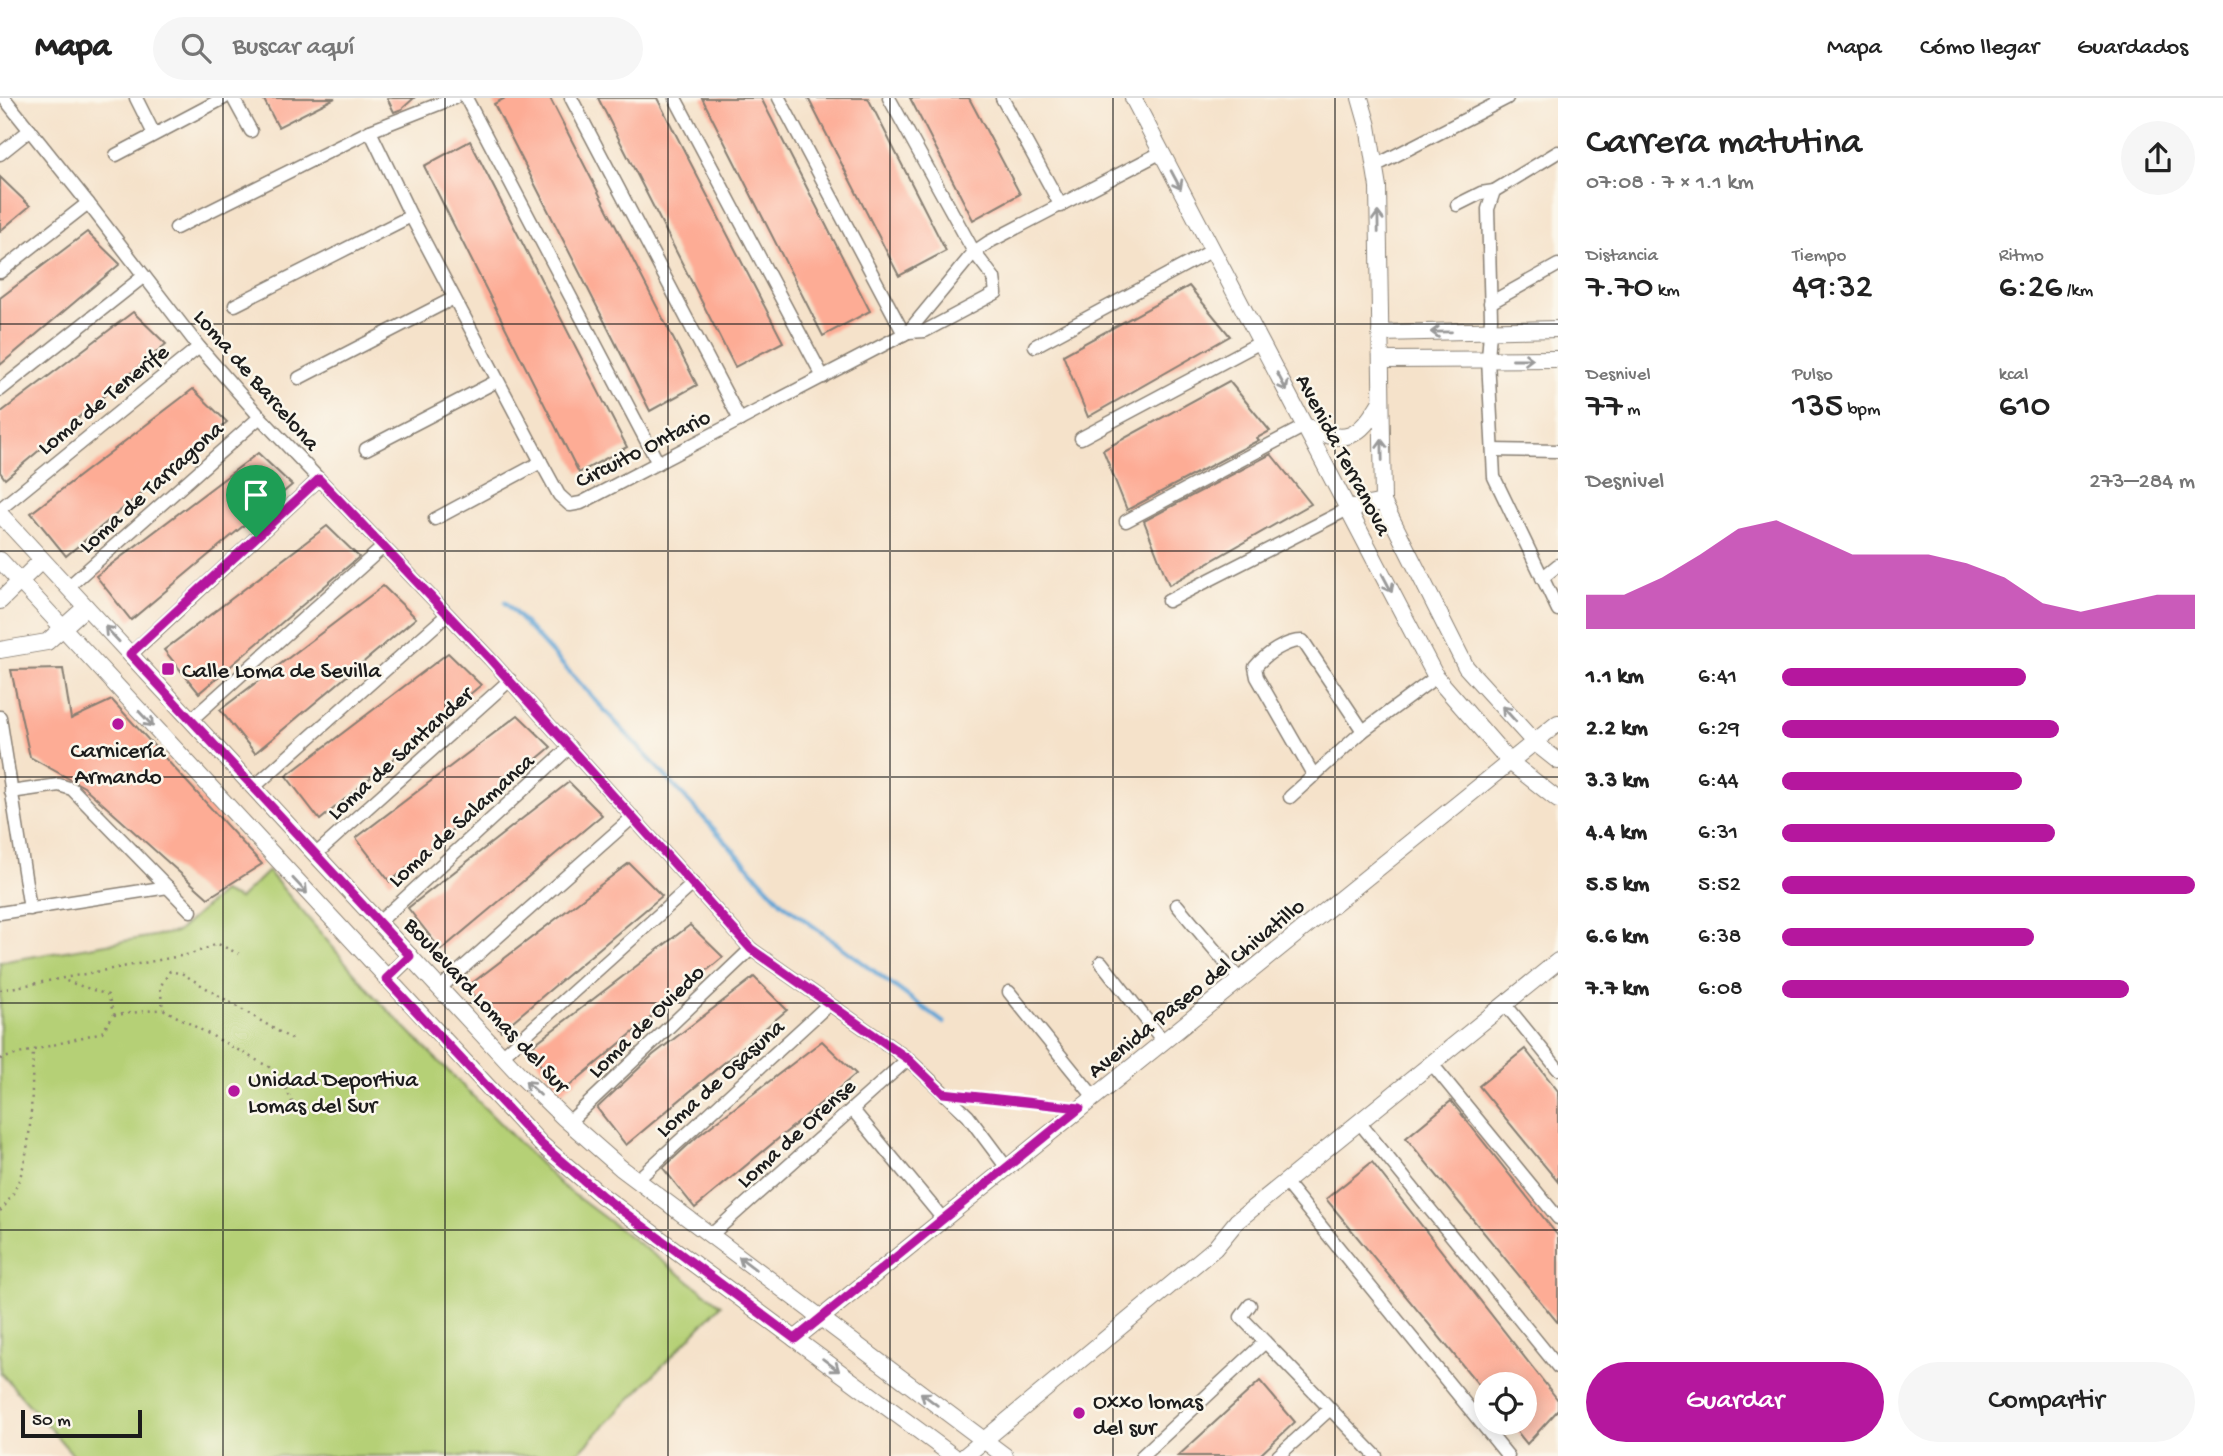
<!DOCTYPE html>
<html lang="es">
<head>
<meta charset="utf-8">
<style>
  body { margin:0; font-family:"Gochi Hand",sans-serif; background:#f6f6f6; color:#222; height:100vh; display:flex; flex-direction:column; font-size:26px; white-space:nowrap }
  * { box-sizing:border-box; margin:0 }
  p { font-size:23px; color:#767676 }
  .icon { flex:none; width:38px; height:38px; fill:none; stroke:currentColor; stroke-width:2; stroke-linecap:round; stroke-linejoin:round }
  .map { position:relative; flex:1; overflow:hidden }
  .panel { display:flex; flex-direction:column; background:#fff; width:665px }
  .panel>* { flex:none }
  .tools { position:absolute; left:1474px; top:1274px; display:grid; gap:14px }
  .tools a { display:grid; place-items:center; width:63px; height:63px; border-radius:50%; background:#fff; box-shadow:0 4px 18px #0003; font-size:35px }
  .scale { position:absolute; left:21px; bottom:18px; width:121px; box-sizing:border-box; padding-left:7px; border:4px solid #1c1c1c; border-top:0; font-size:19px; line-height:24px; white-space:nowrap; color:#1c1c1c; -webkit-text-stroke:5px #fbf7ec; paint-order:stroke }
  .pin { position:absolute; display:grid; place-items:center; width:60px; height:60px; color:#fff; margin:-72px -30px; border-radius:50% 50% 50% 0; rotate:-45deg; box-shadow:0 0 7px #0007 }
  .pin .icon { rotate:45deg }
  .round { display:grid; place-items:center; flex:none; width:74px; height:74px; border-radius:37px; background:#f6f6f6 }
  .head { display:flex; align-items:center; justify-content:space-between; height:119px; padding:0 28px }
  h1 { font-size:38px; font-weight:600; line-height:52px }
  .metrics { display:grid; grid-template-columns:repeat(3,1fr); gap:10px; height:119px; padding:7px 28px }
  .metrics div { display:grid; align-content:center }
  .metrics b { font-size:35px; font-weight:600 }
  .metrics small { font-size:19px; font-weight:400 }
  .metrics p { font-size:19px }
  .chart { height:196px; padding:14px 28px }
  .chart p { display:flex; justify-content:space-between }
  .chart svg { width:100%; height:126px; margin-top:7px; fill:#b5179e; opacity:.7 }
  .primary-button { display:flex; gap:14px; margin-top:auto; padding:14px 28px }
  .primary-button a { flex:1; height:80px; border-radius:42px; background:#b5179e; color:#fff; font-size:28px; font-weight:600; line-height:80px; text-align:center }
  .primary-button a+a { background:#f6f6f6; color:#222 }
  ul { padding:0 28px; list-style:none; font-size:23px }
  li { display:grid; grid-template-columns:112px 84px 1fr; align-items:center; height:52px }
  li i { height:18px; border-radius:9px; background:#b5179e }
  header { display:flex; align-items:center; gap:42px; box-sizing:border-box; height:98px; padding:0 35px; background:#fff; border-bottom:2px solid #e0e0e0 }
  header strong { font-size:33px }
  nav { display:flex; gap:38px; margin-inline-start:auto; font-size:24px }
  .search { width:490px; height:63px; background:#f6f6f6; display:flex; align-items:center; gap:18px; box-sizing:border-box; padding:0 24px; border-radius:38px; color:#767676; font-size:26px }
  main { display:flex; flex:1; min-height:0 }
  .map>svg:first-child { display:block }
  .green { fill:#b5d076; stroke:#687649; stroke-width:2 }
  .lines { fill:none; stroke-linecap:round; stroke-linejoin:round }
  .stream { stroke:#61a4d5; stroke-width:4.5 }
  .building { fill:#fdac95 }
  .minor-casing { stroke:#887f73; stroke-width:15 }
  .tertiary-casing { stroke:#887f73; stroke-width:18 }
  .path { stroke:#887f73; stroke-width:2.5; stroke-dasharray:2 5; stroke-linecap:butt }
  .minor { stroke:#fff; stroke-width:12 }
  .tertiary { stroke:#fff; stroke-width:16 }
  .oneway { stroke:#999 }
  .route-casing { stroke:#fff; stroke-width:14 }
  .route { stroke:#b5179e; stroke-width:9 }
  .grid { fill:none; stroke:#1c1c1c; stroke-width:2; stroke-opacity:0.55 }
  .poi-dot { fill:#b5179e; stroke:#fbf7ec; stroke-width:2.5 }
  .labels { text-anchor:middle; stroke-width:5; stroke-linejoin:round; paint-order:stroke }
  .street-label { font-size:23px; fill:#1c1c1c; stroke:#fbf7ec }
  .poi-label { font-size:23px; fill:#1c1c1c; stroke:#fbf7ec; text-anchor:start }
</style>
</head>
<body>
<header>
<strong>Mapa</strong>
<div class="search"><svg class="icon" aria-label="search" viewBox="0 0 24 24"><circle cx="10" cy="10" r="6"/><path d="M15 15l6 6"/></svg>Buscar aquí</div>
<nav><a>Mapa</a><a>Cómo llegar</a><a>Guardados</a></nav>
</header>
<main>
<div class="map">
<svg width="1558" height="1358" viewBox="0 0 1558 1358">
  <rect width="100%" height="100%" fill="#fbf7ec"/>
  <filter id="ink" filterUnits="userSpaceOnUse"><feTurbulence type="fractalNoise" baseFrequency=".0143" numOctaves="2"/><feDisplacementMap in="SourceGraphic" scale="14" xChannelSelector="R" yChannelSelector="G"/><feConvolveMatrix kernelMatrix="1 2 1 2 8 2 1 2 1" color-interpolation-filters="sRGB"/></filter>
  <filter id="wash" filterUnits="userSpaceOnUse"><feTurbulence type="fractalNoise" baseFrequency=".00686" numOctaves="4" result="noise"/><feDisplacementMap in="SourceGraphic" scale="28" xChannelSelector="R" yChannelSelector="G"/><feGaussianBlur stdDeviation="1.57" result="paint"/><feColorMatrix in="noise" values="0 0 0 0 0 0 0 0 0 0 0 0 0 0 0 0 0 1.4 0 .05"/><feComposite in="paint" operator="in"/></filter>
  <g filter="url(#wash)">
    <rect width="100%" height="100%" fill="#f5e2ca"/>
    <polygon class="green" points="268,773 375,899 561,1087 721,1207 580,1353 570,1358 74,1358 0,1274 0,864 177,834 222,794 239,801"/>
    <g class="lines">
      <polyline class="stream" points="505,504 782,805 944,925"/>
    </g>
    <g id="blocks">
      <g class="building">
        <polygon points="263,0 335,0 278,29"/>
        <polygon points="387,0 414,0 402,11 394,14"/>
        <polygon points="505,0 550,0 697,287 650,313 494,6"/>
        <polygon points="598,0 657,0 783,244 735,269"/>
        <polygon points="702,0 761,0 870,213 823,238"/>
        <polygon points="808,0 868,0 946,153 899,178"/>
        <polygon points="910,0 969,0 1020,96 973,122"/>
        <polygon points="470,43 627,349 579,375 424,68"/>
        <polygon points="0,79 30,108 0,133"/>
        <polygon points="87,134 120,166 0,267 0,200"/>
        <polygon points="1189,188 1230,238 1088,319 1063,257"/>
        <polygon points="133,214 166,246 5,381 0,374 0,315"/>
        <polygon points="1229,283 1270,333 1257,340 1259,342 1127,412 1103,352"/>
        <polygon points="193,291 227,324 66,458 31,415"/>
        <polygon points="258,355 292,387 131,522 96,478"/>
        <polygon points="1271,356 1311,406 1169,487 1144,423"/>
        <polygon points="327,428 359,459 199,595 164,552"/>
        <polygon points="383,488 416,520 255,655 220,612"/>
        <polygon points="448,555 481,587 320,722 286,678"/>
        <polygon points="63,571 71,621 112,602 262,766 208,800 84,689 30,659 11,572"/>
        <polygon points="518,617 551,649 390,784 356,740"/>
        <polygon points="569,684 602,717 441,852 408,810"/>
        <polygon points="629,765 662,798 501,933 467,889"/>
        <polygon points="690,827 723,859 562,994 528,951"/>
        <polygon points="754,879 787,912 626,1047 597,1010 653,957"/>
        <polygon points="822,943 856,976 695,1110 663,1070 698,1038"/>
        <polygon points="1525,951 1558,993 1558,1084 1479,988"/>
        <polygon points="1451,1003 1558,1138 1558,1225 1406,1040"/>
        <polygon points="1372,1064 1558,1302 1558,1312 1527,1346 1510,1325 1524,1325 1524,1286 1478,1286 1326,1101"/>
        <polygon points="1260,1283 1295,1324 1259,1358 1178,1358"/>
      </g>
    </g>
  </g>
  <g filter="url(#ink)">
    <use href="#blocks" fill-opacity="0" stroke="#887f73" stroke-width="2"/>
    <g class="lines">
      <defs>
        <g id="minor">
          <polyline points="4,0 88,105 199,249 260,319 490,561 751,851 908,961 968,1018 1007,1070"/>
          <polyline points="136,0 154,36"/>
          <polyline points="233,0 251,33"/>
          <polyline points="454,0 370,33 411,118 541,364 559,397 570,407 581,405 908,234 974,154 989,144 1162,54"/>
          <polyline points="466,0 658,365"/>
          <polyline points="571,0 740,322"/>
          <polyline points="675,0 823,279"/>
          <polyline points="779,0 904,236"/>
          <polyline points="889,0 974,154 994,180 996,195 925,233 908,234"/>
          <polyline points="1002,0 1061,108"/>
          <polyline points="1558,54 1494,93 1488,111 1491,220 1488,261 1494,379 1558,512"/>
          <polyline points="0,56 30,32"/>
          <polyline points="116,57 224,0"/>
          <polyline points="1375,68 1507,0"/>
          <polyline points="1457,107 1481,95 1494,93"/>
          <polyline points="176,130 370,33"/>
          <polyline points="0,174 88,105"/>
          <polyline points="1490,205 1558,167"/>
          <polyline points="235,207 411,118"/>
          <polyline points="1035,248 1213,152"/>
          <polyline points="299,280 454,200"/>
          <polyline points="0,292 144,178"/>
          <polyline points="1081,340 1261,244"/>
          <polyline points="366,351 497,283"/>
          <polyline points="1493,352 1558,353"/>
          <polyline points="0,411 199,249"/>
          <polyline points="435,421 541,364"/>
          <polyline points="1126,423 1305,328"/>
          <polyline points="1542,480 1558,467"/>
          <polyline points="68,489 260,319"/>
          <polyline points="1168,503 1348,411"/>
          <polyline points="130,557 319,381"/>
          <polyline points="0,619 30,811"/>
          <polyline points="191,622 383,449"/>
          <path d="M1314,678L1257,579L1255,569C1265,557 1286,542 1303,543L1363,633"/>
          <polyline points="254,689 447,517"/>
          <polyline points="11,694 59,687 72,691 191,813"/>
          <polyline points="1290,699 1363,633 1436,579"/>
          <polyline points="316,756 510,582"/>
          <polyline points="1177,807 1240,882"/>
          <polyline points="0,815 168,789"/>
          <polyline points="379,824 570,649"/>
          <polyline points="1101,864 1163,943"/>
          <polyline points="440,890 633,719"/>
          <polyline points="1009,894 1094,999"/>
          <polyline points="1505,906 1558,971"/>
          <polyline points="502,958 693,786"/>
          <polyline points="1432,966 1558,1120"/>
          <polyline points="852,1011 943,1121"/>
          <polyline points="569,1024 751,851"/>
          <polyline points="1359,1024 1558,1269"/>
          <polyline points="637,1082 829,906"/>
          <polyline points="1285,1084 1508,1358"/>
          <polyline points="711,1137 908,961"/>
          <polyline points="1250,1207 1241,1219 1376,1358"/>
          <polyline points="1142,1358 1265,1244"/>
          <polyline points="1278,1358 1330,1311"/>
        </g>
        <g id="tertiary">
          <polyline points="1133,0 1436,579 1510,664 1558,702"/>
          <polyline points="1360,0 1368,28 1378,89 1383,404 1466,569 1534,644 1558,663"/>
          <polyline points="1380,235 1558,231"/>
          <polyline points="1381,262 1558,261"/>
          <path d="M1305,328C1345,348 1359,341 1381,303"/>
          <polyline points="1348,411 1383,404"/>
          <polyline points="0,416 519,976 564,1020 621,1070 1005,1358"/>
          <polyline points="0,462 541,1046 601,1097 953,1358"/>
          <polyline points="0,503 42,462"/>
          <polyline points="0,552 47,544 86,509"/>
          <polyline points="386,881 410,858"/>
          <polyline points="795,1241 1558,625"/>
          <polyline points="965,1358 1215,1150 1237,1123 1558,863"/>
        </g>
      </defs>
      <use href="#minor" class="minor-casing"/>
      <use href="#tertiary" class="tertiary-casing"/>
      <g class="path">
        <polyline points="0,892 191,856 218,846 239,856"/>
        <polyline points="114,917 163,911"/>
        <polyline points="0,961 102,934 114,917 108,897 63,882"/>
        <polyline points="967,997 1058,1008"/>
        <polyline points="295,1011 285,988 269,969 163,911 160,889 170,873 183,876 296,944"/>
        <path d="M0,1113C35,1079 31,999 33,953"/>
      </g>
      <use href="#minor" class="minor"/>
      <use href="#tertiary" class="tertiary"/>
    </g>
    <defs><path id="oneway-shaft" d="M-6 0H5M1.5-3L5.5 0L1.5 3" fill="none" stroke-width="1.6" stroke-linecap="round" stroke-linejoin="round" transform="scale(1.75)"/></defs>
    <g class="oneway">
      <use href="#oneway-shaft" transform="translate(1176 82) rotate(62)"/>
      <use href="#oneway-shaft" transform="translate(1378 124) rotate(-91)"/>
      <use href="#oneway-shaft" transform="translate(1441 234) rotate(179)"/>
      <use href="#oneway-shaft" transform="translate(1523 261)"/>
      <use href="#oneway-shaft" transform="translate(1282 284) rotate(62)"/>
      <use href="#oneway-shaft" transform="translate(1382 352) rotate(-91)"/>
      <use href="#oneway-shaft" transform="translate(1387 485) rotate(62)"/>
      <use href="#oneway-shaft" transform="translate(112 536) rotate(-133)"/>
      <use href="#oneway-shaft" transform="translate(1509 616) rotate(-132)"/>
      <use href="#oneway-shaft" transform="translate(146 621) rotate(47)"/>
      <use href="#oneway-shaft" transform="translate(300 788) rotate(47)"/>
      <use href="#oneway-shaft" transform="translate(533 990) rotate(-136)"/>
      <use href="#oneway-shaft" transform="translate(747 1165) rotate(-143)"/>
      <use href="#oneway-shaft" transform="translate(831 1267) rotate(37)"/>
      <use href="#oneway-shaft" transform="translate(929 1301) rotate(-143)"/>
    </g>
  </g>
  <g class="lines" filter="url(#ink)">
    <defs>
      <polygon id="route" points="319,381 490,561 751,851 908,961 943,995 1080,1010 795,1241 601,1097 541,1046 386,881 410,858 130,556"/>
    </defs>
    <use href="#route" class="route-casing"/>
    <use href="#route" class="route"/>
  </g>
  <path class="grid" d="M223,0V1358M445,0V1358M668,0V1358M890,0V1358M1113,0V1358M1335,0V1358M0,226H1558M0,453H1558M0,679H1558M0,905H1558M0,1132H1558"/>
  <g class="poi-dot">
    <rect x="161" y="564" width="14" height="14" rx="3.5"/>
    <circle cx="118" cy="626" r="7"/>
    <circle cx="234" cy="993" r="7"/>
    <circle cx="1079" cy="1315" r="7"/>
  </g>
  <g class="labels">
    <g class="street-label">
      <text transform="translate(258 281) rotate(49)" y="8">Loma de Barcelona</text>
      <text transform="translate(102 300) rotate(-39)" y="8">Loma de Tenerife</text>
      <text transform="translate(642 349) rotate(-27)" y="8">Circuito Ontario</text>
      <text transform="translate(1345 356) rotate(62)" y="8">Avenida Terranova</text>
      <text transform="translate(150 388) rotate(-42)" y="8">Loma de Tarragona</text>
      <text transform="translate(399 654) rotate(-42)" y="8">Loma de Santander</text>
      <text transform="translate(460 721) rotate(-42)" y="8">Loma de Salamanca</text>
      <text transform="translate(1195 889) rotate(-39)" y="8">Avenida Paseo del Chivatillo</text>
      <text transform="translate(488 906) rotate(47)" y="8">Boulevard Lomas del Sur</text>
      <text transform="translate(645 922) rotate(-44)" y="8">Loma de Oviedo</text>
      <text transform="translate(719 979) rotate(-42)" y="8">Loma de Osasuna</text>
      <text transform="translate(795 1034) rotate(-42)" y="8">Loma de Orense</text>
    </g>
    <g class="poi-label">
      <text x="182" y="579">Calle Loma de Sevilla</text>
      <text x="118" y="659" text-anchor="middle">Carnicería<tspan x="118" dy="26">Armando</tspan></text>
      <text x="248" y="988">Unidad Deportiva<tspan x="248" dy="26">Lomas del Sur</tspan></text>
      <text x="1093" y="1310">Oxxo lomas<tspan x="1093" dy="26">del sur</tspan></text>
    </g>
  </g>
</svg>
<div class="tools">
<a><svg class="icon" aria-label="locate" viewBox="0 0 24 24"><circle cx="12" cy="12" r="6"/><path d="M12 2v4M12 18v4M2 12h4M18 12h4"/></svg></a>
</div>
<div class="scale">50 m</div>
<div class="pin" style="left:256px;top:439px;background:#1e9e55"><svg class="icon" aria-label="arrive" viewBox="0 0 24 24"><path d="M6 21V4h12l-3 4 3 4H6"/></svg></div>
</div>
<section class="panel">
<div class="head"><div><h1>Carrera matutina</h1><p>07:08 · 7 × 1.1 km</p></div><a class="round"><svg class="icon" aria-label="share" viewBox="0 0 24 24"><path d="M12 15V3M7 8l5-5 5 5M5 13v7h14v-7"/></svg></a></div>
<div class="metrics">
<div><p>Distancia</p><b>7.70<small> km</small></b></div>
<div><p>Tiempo</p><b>49:32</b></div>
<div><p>Ritmo</p><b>6:26<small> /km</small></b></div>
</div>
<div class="metrics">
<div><p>Desnivel</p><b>77<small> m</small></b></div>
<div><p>Pulso</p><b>135<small> bpm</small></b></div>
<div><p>kcal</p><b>610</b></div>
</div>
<div class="chart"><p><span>Desnivel</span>273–284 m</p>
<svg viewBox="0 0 160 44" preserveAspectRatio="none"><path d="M0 44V32L10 32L20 26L30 18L40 9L50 6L60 12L70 18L80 18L90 18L100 21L110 26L120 35L130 38L140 35L150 32L160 32V44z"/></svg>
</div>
<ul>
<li><b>1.1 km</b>6:41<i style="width:59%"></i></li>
<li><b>2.2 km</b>6:29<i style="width:67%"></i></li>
<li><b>3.3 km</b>6:44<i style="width:58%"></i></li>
<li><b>4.4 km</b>6:31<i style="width:66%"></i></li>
<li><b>5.5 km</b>5:52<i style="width:100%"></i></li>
<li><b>6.6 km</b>6:38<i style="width:61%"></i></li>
<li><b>7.7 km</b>6:08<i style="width:84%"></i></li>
</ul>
<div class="primary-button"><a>Guardar</a><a>Compartir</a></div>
</section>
</main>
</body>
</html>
